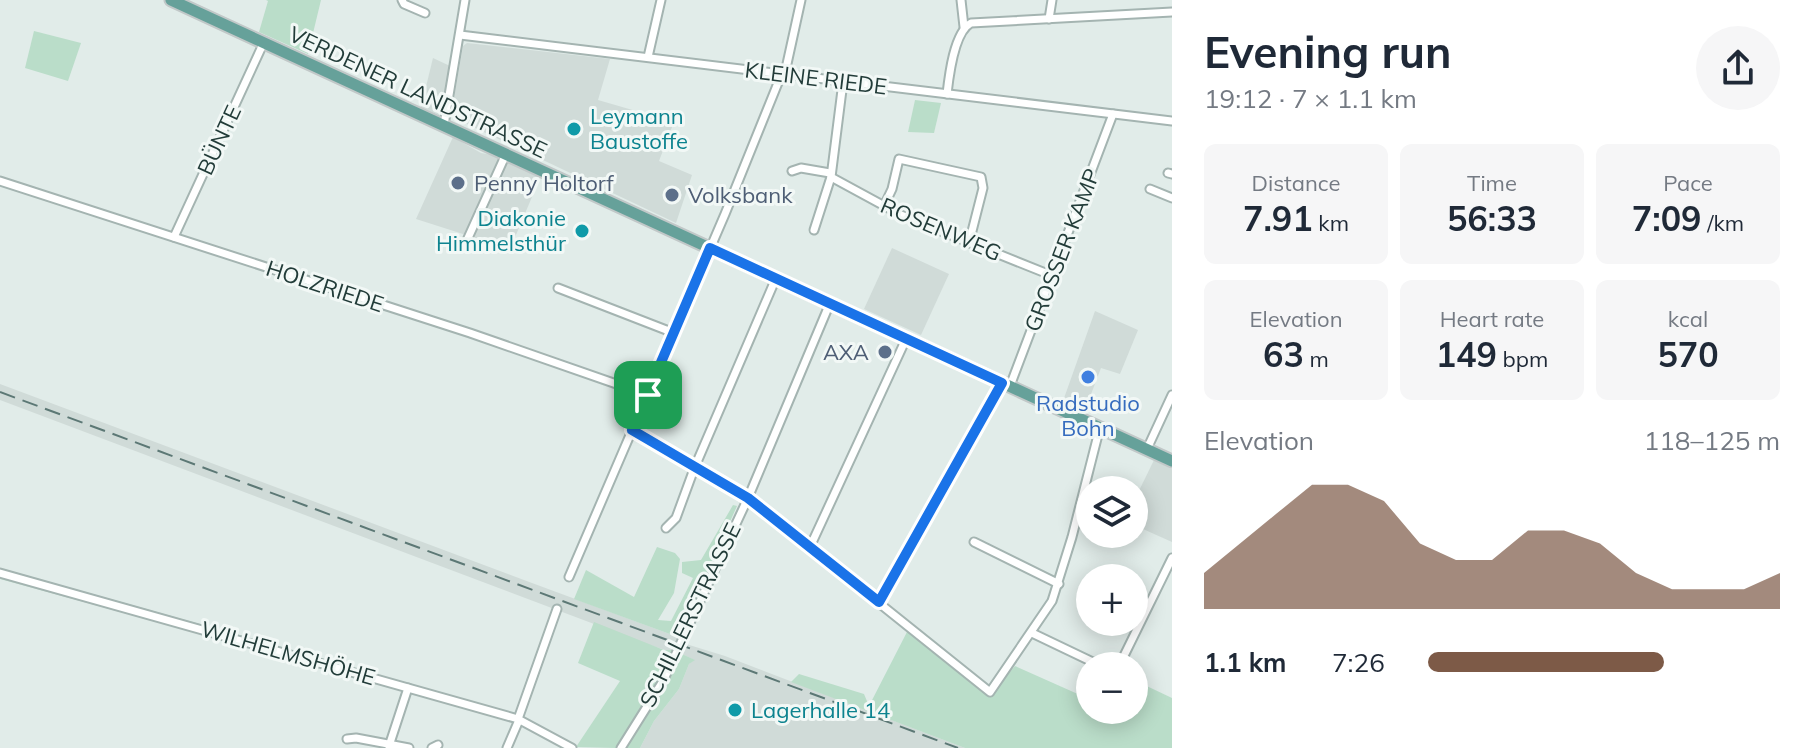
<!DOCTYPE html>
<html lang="en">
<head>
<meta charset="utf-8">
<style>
  body { margin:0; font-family:Mulish,sans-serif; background:#f6f6f7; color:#1f2937; height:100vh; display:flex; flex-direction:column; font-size:30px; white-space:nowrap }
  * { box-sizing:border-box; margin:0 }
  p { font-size:26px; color:#747a83 }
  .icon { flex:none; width:44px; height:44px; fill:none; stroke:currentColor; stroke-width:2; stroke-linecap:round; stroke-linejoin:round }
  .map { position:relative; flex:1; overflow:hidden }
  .sheet { display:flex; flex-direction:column; background:#fff; width:640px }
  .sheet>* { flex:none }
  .fabs { position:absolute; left:1076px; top:476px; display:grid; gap:16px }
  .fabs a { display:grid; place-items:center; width:72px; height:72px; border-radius:50%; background:#fff; box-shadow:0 4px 20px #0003; font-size:40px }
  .pin { position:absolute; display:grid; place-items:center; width:68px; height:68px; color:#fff; margin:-34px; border-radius:16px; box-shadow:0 4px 12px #0006 }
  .round { display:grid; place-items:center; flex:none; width:84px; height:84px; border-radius:42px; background:#f6f6f7 }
  .summary { display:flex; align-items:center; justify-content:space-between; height:136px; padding:0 32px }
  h1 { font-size:44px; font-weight:700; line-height:60px }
  .figures { display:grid; grid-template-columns:repeat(3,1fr); gap:12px; height:136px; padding:8px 32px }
  .figures div { display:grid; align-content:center; border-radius:12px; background:#f6f6f7; text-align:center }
  .figures b { font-size:34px; font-weight:700 }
  .figures small { font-size:22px; font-weight:400 }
  .figures p { font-size:22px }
  .chart { height:224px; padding:16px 32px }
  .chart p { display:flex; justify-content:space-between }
  .chart svg { width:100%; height:144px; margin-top:8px; fill:#7d5a47; opacity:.7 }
  ul { padding:0 32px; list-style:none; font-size:26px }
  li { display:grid; grid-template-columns:128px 96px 1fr; align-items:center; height:60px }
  li i { height:20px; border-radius:10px; background:#7d5a47 }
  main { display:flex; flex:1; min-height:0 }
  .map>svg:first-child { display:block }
  .built { fill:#d0dbd8 }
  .green { fill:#baddc9 }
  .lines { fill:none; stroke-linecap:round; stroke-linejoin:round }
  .minor-casing { stroke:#a4b4b1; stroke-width:11 }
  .primary-casing { stroke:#c1c8c8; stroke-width:15 }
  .minor { stroke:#fff; stroke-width:7 }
  .primary { stroke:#66a19a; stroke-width:11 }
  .rail { stroke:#5c7875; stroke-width:2; stroke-dasharray:16 8; stroke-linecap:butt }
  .minor-bridge-casing { stroke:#a4b4b1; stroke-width:11; stroke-linecap:butt }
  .minor-bridge { stroke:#fff; stroke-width:7 }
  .route-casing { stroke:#fff; stroke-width:16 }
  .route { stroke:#1a73e8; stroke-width:10 }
  .culture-dot { fill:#0f9aa8; stroke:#f2f8f6; stroke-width:3 }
  .service-dot { fill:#5c6f8a; stroke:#f2f8f6; stroke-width:3 }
  .shop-dot { fill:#3f7fe0; stroke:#f2f8f6; stroke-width:3 }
  .labels { text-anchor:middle; stroke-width:6; stroke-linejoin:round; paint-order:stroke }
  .street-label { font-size:22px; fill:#223c39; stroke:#f2f8f6 }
  .culture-label { font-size:22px; fill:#0d838f; stroke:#f2f8f6; text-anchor:start }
  .service-label { font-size:22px; fill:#4e5e75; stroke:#f2f8f6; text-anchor:start }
  .shop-label { font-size:22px; fill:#366cbe; stroke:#f2f8f6 }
</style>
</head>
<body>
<main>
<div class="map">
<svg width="1172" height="748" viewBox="0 0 1172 748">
  <rect width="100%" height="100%" fill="#e1ece9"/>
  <g class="built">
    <polygon points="467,43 610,59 598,100 674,122 659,161 692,175 676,223 454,118 452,110 463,46"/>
    <polygon points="433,58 450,66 444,106 439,115 421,107"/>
    <polygon points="453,137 481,153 493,155 540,178 510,249 416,219"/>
    <polygon points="892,248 949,274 921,335 864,309"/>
    <polygon points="1095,311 1138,330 1120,374 1101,368 1085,410 1063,401"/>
    <polygon points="0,384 532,583 678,637 671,652 647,644 0,400"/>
    <polygon points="1154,460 1172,469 1172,542 1134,525 1134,501"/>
    <polygon points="686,644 725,656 965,748 640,748 654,721 679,689 689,664 694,660 682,654"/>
  </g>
  <g class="green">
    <polygon points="266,0 321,0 308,54 259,32 268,1"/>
    <polygon points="34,31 81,43 68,81 25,68"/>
    <polygon points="915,100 941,103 934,133 908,132"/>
    <polygon points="733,505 737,506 678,637 574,599 586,570 634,597 657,547 675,553 680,559 674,593 658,620 671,621 693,578 682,573 682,562 701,560"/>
    <polygon points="0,568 342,664 339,672 0,579"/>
    <polygon points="594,622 664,650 675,650 663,677 616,748 576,747 620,681 578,663"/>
    <polygon points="908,630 990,695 1015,666 1080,695 1090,675 1090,710 1134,710 1134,680 1172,698 1172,748 965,748 791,682 799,674 864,694 869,706"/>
    <polygon points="682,654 695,660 689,664 679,689 654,721 640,748 624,748"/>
  </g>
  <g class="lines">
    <defs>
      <g id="minor">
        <polyline points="402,0 404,4 425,13"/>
        <polyline points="961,0 964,27"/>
        <polyline points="1049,19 1052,0"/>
        <polyline points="460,35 1172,121"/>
        <polyline points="648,57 661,0"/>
        <polyline points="785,73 801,0"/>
        <polyline points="843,82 831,177 901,215 1053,276"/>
        <path d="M947,94C949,76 954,32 971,23L1172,12"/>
        <polyline points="444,125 465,0"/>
        <polyline points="792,171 801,168 830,173"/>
        <polyline points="1168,173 1172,174"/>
        <polyline points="0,181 470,333 648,395"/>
        <polyline points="1150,189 1172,198"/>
        <polyline points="884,206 892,189 899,159 981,177 983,188 969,243"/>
        <polyline points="814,230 831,177"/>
        <polyline points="174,237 264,42"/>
        <polyline points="468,238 506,154"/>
        <polyline points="558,288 674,333"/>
        <polyline points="1010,386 1113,114"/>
        <polyline points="632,430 748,498 990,692 1052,601 1072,537 1100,427"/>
        <polyline points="1147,449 1172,395"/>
        <polyline points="666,528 676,518 694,469 776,278"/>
        <polyline points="974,542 1059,584"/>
        <polyline points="810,547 906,339"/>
        <polyline points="0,573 518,719 572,748"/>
        <polyline points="569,577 725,214 782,73"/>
        <polyline points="879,602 1002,383"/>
        <polyline points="688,627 748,498 830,303"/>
        <polyline points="1032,633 1101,666"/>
        <polyline points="1119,666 1172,558"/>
        <polyline points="518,719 557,609"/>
        <polyline points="347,739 356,738 409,748"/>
        <polyline points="389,746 408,688"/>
        <polyline points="432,748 438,745"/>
        <polyline points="507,748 519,720"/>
        <polyline points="621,748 663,681 674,658"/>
      </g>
      <polyline id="primary" points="171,0 1172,461"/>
    </defs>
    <use href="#minor" class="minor-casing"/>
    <use href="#primary" class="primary-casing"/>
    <use href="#minor" class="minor"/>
    <use href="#primary" class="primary"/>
    <polyline class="rail" points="0,392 958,748"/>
    <defs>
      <polyline id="minor-bridge" points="674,658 688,627"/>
    </defs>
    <use href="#minor-bridge" class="minor-bridge-casing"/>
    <use href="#minor-bridge" class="minor-bridge"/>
  </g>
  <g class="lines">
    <defs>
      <polygon id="route" points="710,248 1002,383 879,602 748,498 632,430"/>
    </defs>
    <use href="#route" class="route-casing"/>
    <use href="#route" class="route"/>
  </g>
  <g class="culture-dot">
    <circle cx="574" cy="129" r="8"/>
    <circle cx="582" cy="231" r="8"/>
    <circle cx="735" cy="710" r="8"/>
  </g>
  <g class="service-dot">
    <circle cx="458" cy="183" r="8"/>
    <circle cx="672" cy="195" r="8"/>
    <circle cx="885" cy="352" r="8"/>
  </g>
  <circle class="shop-dot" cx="1088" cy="377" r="8"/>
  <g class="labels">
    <g class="street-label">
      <text transform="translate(816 78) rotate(7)" y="8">KLEINE RIEDE</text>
      <text transform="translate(418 92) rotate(25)" y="8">VERDENER LANDSTRASSE</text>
      <text transform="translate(219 140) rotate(-65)" y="8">BÜNTE</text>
      <text transform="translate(941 229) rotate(23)" y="8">ROSENWEG</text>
      <text transform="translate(1062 250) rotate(-69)" y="8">GROSSER KAMP</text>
      <text transform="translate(325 286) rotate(18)" y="8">HOLZRIEDE</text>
      <text transform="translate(690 615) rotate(-64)" y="8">SCHILLERSTRASSE</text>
      <text transform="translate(288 653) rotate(16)" y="8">WILHELMSHÖHE</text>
    </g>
    <g class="culture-label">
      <text x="590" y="124">Leymann<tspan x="590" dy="25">Baustoffe</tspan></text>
      <text x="566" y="226" text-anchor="end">Diakonie<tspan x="566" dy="25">Himmelsthür</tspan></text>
      <text x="751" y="718">Lagerhalle 14</text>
    </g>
    <g class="service-label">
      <text x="474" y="191">Penny Holtorf</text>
      <text x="688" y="203">Volksbank</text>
      <text x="869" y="360" text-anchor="end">AXA</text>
    </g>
    <g class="shop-label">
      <text x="1088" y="411">Radstudio<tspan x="1088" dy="25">Bohn</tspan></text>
    </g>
  </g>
</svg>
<div class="fabs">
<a><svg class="icon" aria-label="layers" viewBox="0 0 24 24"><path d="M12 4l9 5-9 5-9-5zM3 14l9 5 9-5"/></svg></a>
<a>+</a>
<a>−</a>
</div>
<div class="pin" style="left:648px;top:395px;background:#1e9e55"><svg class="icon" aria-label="arrive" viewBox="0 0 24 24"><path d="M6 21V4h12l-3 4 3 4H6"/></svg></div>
</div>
<section class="sheet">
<div class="summary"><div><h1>Evening run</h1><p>19:12 · 7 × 1.1 km</p></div><a class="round"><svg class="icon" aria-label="share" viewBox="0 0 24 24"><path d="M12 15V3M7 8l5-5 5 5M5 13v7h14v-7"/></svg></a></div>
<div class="figures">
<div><p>Distance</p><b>7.91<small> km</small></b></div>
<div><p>Time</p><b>56:33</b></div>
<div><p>Pace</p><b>7:09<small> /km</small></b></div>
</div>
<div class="figures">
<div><p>Elevation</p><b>63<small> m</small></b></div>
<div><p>Heart rate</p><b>149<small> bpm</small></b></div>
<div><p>kcal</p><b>570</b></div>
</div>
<div class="chart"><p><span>Elevation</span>118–125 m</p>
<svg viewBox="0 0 160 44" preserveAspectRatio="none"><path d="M0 44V33L10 24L20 15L30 6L40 6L50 11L60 24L70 29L80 29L90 20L100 20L110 24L120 33L130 38L140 38L150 38L160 33V44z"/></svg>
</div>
<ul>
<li><b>1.1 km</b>7:26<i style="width:67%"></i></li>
</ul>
</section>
</main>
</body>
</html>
